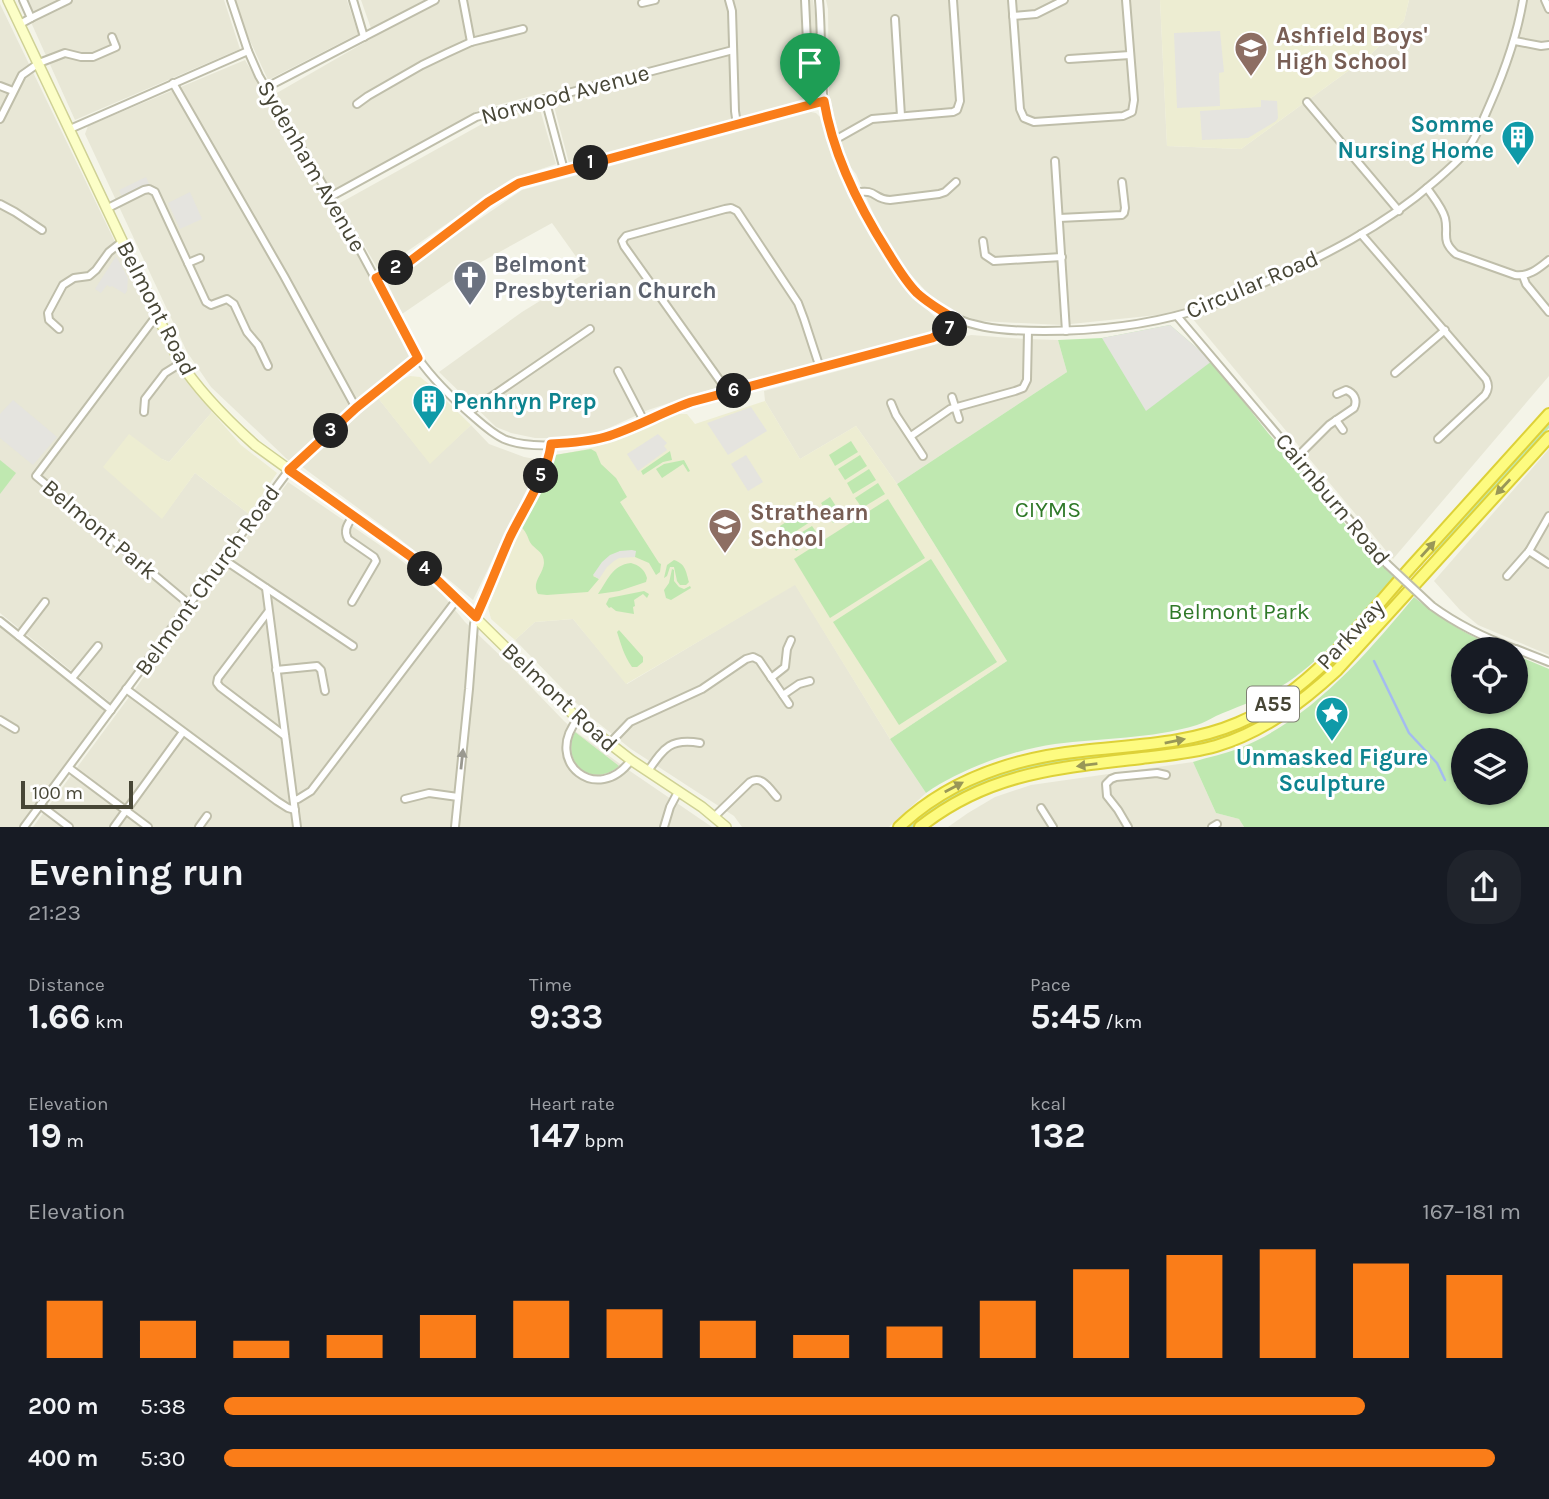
<!DOCTYPE html>
<html lang="en">
<head>
<meta charset="utf-8">
<style>
  body { margin:0; font-family:Karla,sans-serif; background:#20242c; color:#f1f3f6; height:100vh; display:flex; flex-direction:column; font-size:26px; white-space:nowrap }
  * { box-sizing:border-box; margin:0 }
  p { font-size:23px; color:#9ea1a6 }
  .icon { flex:none; width:38px; height:38px; fill:none; stroke:currentColor; stroke-width:2; stroke-linecap:round; stroke-linejoin:round }
  .map { position:relative; height:827px; overflow:hidden }
  .drawer { display:flex; flex-direction:column; background:#171b24; flex:1 }
  .drawer>* { flex:none }
  .buttons { position:absolute; left:1451px; top:637px; display:grid; gap:14px }
  .buttons a { display:grid; place-items:center; width:77px; height:77px; border-radius:50%; background:#171b24; box-shadow:0 2px 5px #0004; font-size:35px }
  .scale { position:absolute; left:21px; bottom:18px; width:112px; box-sizing:border-box; padding-left:7px; border:4px solid #474636; border-top:0; font-size:19px; line-height:24px; white-space:nowrap; color:#474636; -webkit-text-stroke:5px #fff; paint-order:stroke }
  .pin { position:absolute; display:grid; place-items:center; width:60px; height:60px; color:#fff; margin:-72px -30px; border-radius:50% 50% 50% 0; rotate:-45deg; box-shadow:0 0 7px #0007 }
  .pin .icon { rotate:45deg }
  .km { position:absolute; width:35px; height:35px; margin:-18px; border-radius:50%; background:#222; color:#fff; font-size:19px; line-height:35px; text-align:center }
  .round { display:grid; place-items:center; flex:none; width:74px; height:74px; border-radius:28px; background:#20242c }
  .head { display:flex; align-items:center; justify-content:space-between; height:119px; padding:0 28px }
  h1 { font-size:38px; font-weight:700; line-height:52px }
  .metrics { display:grid; grid-template-columns:repeat(3,1fr); gap:10px; height:119px; padding:7px 28px }
  .metrics div { display:grid; align-content:center }
  .metrics b { font-size:35px; font-weight:700 }
  .metrics small { font-size:19px; font-weight:400 }
  .metrics p { font-size:19px }
  .chart { height:196px; padding:14px 28px }
  .chart p { display:flex; justify-content:space-between }
  .chart svg { width:100%; height:126px; margin-top:7px; stroke:#fa7d19; stroke-width:6 }
  ul { padding:0 28px; list-style:none; font-size:23px }
  li { display:grid; grid-template-columns:112px 84px 1fr; align-items:center; height:52px }
  li i { height:18px; border-radius:9px; background:#fa7d19 }
  .map>svg:first-child { display:block }
  .residential { fill:#e8e7d6 }
  .education { fill:#ededd2 }
  .green { fill:#bfe8b0; fill-rule:evenodd }
  .parking { fill:#e5e4df }
  .lines { fill:none; stroke-linecap:round; stroke-linejoin:round }
  .stream { stroke:#a4bbf0; stroke-width:2.5 }
  .minor-casing { stroke:#bfbeaa; stroke-width:10 }
  .secondary-casing { stroke:#cfd195; stroke-width:12 }
  .trunk-casing { stroke:#ddd138; stroke-width:14 }
  .minor { stroke:#fff; stroke-width:6 }
  .secondary { stroke:#fcfec7; stroke-width:9 }
  .trunk { stroke:#fdfb80; stroke-width:10 }
  .minor-bridge-casing { stroke:#bfbeaa; stroke-width:10; stroke-linecap:butt }
  .minor-bridge { stroke:#fff; stroke-width:6 }
  .oneway { fill:#999757 }
  .oneway2 { fill:#9a9990 }
  .route-casing { stroke:#fff; stroke-width:14 }
  .route { stroke:#fa7d19; stroke-width:9 }
  .labels { text-anchor:middle; stroke-width:6; stroke-linejoin:round; paint-order:stroke }
  .shield { fill:#fff; stroke:#7e7e72; stroke-width:2 }
  .shield-label { font-size:21px; font-weight:bold; fill:#474636 }
  .education-label { font-size:23px; font-weight:bold; fill:#785e54; stroke:#fff; text-anchor:start }
  .street-label { font-size:23px; fill:#474636; stroke:#fff }
  .culture-label { font-size:23px; font-weight:bold; fill:#0d838f; stroke:#fff; text-anchor:end }
  .worship-label { font-size:23px; font-weight:bold; fill:#5b616d; stroke:#fff; text-anchor:start }
  .park-label { font-size:23px; fill:#307929; stroke:#fff }
</style>
</head>
<body>
<div class="map">
<svg width="1549" height="827" viewBox="0 0 1549 827">
  <rect width="100%" height="100%" fill="#f4f4e8"/>
  <g class="residential">
    <polygon points="21,0 224,0 240,49 75,120"/>
    <polygon points="235,0 347,0 358,34 268,80 246,32"/>
    <polygon points="361,0 813,0 816,20 818,93 801,101 741,119 569,163 550,91 479,110 331,193 275,94 374,37"/>
    <polygon points="826,0 1160,0 1167,146 1241,149 1370,55 1404,21 1409,0 1549,0 1549,376 1393,559 1187,312 1061,325 980,321 956,313 933,299 904,267 881,231 856,174 845,160 829,94 828,9"/>
    <polygon points="0,4 173,362 212,412 169,462 162,459 162,518 195,473 249,514 111,703 0,613"/>
    <polygon points="245,60 374,284 410,359 345,409 289,461 211,387 187,352 85,134 88,126"/>
    <polygon points="539,106 556,164 511,179 379,271 340,203 482,124"/>
    <polygon points="811,112 816,113 820,117 842,180 880,251 890,267 918,301 938,320 934,329 929,333 829,360 715,388 648,410 594,435 574,438 535,438 511,433 496,427 439,372 522,312 587,272 552,223 465,271 402,314 387,282 522,190"/>
    <polygon points="971,335 1025,339 1058,340 1067,372 897,484 856,426 800,459 765,401 764,391"/>
    <polygon points="378,398 430,463 471,425 489,444 524,457 541,460 473,600 400,539 301,466"/>
    <polygon points="1549,449 1549,655 1478,625 1460,610 1434,581"/>
    <polygon points="288,482 397,557 442,594 465,622 509,664 564,721 575,731 627,769 712,827 33,827"/>
    <polygon points="795,584 890,739 926,793 889,827 742,827 734,816 631,749 588,715 515,640 535,622 573,619 627,684"/>
    <polygon points="0,626 107,713 22,827 0,827"/>
    <polygon points="1193,762 1216,813 1239,819 1244,827 948,827 968,813 995,797 1031,785"/>
  </g>
  <g class="education">
    <polygon points="1160,0 1409,0 1404,21 1370,55 1241,149 1167,146"/>
    <polygon points="410,376 420,377 429,384 471,425 430,464 378,398 400,380"/>
    <polygon points="765,401 800,459 856,426 897,484 1007,661 890,739 795,585 626,684 573,619 535,622 515,640 491,619 488,607 520,526 555,455 588,449 616,440 678,414 687,414 695,424"/>
    <polygon points="212,412 241,445 277,473 249,514 195,473 162,519 103,467 129,434 162,459 169,462"/>
  </g>
  <g class="green">
    <path d="M1170,325L1212,361L1268,433L1308,478L1366,550L1395,578C1364,612 1326,656 1288,682C1266,697 1240,706 1216,716C1210,719 1203,723 1197,725C1151,739 1102,738 1055,744C1013,750 960,769 926,793L890,739L1007,661L897,484L1067,372L1058,340L1102,338Z"/>
    <polygon points="1549,423 1549,428 1434,554 1435,552 1431,555"/>
    <polygon points="851,441 858,452 835,466 829,455"/>
    <path d="M591,449L596,452L601,464L616,478L627,497L620,502L659,563L661,564L660,572L656,575L649,563L635,557V551H620L593,576L599,579L588,592L547,595L538,594C531,582 543,575 544,563C544,553 538,551 532,545C527,539 529,534 520,526L555,455Z"/>
    <polygon points="670,451 672,460 663,462 643,475 641,471"/>
    <polygon points="860,455 867,466 845,480 838,469"/>
    <polygon points="0,460 16,473 0,494"/>
    <polygon points="684,460 690,471 688,472 683,464 662,478 656,469 664,464"/>
    <polygon points="869,469 876,480 853,494 847,483"/>
    <polygon points="878,483 885,494 862,508 855,498"/>
    <polygon points="830,497 843,517 833,523 821,503"/>
    <polygon points="888,499 925,558 830,618 794,559"/>
    <polygon points="803,511 810,522 787,537 780,526"/>
    <polygon points="812,526 819,536 796,551 789,540"/>
    <polygon points="931,559 997,662 899,725 833,622"/>
    <path d="M674,560C686,564 686,572 689,582L686,585H680L677,581L674,567H670L667,576L664,578L667,565Z"/>
    <path d="M631,563C639,565 645,570 647,578L646,582L619,591L598,594C608,580 612,565 631,563Z"/>
    <polygon points="672,569 674,570 674,581 679,587 684,589 690,586 691,588 671,600 666,598 664,590 669,583"/>
    <polygon points="644,591 649,594 647,598 643,594 634,600 635,606 633,607 634,614 616,611 611,607 609,608 606,604 609,598"/>
    <path d="M1414,597C1444,621 1466,635 1501,649H1463V702H1516V655L1549,669V827H1244L1239,819L1216,813L1193,762C1208,757 1225,754 1240,748C1310,720 1367,654 1414,597ZM1516,740V793H1463V740Z"/>
    <path d="M1375,617L1374,621L1378,620L1338,665L1295,703L1234,737L1200,747L1042,767L923,819L913,827H908C949,792 994,772 1046,762C1113,749 1182,754 1246,727C1299,704 1337,659 1375,617Z"/>
    <path d="M619,630L643,657V662L637,667H632C624,656 621,644 617,632Z"/>
    <path d="M575,732L619,766C592,789 560,763 575,732Z"/>
  </g>
  <g class="parking">
    <polygon points="1220,31 1224,72 1219,73 1220,106 1177,108 1174,33"/>
    <polygon points="1261,100 1277,101 1278,118 1276,121 1248,138 1202,140 1200,111 1261,107"/>
    <polygon points="146,177 149,184 122,197 119,190"/>
    <polygon points="190,192 202,219 180,229 168,203"/>
    <polygon points="116,256 128,278 127,291 125,294 112,286 110,287 107,285 101,293 95,289"/>
    <polygon points="1170,325 1212,361 1146,411 1102,338"/>
    <polygon points="13,400 57,437 33,465 0,438 0,414"/>
    <polygon points="751,407 767,431 728,455 707,423"/>
    <polygon points="658,434 667,443 664,446 667,450 638,471 627,454"/>
    <polygon points="746,455 763,482 748,491 731,464"/>
    <polygon points="632,550 636,551 635,557 619,558 614,561 607,567 599,579 593,575 602,562 610,555 620,551"/>
  </g>
  <g class="lines">
    <polyline class="stream" points="1374,661 1409,733 1437,763 1445,780"/>
    <defs>
      <g id="minor">
        <path d="M231,0L248,51L259,76L347,226L418,358C434,381 453,399 474,417C483,425 493,434 504,439C530,450 580,445 606,437C635,428 662,412 691,402L932,338L950,329L957,319"/>
        <polyline points="353,0 364,37"/>
        <polyline points="463,0 471,42"/>
        <polyline points="729,0 732,11 735,111 737,125"/>
        <polyline points="805,0 810,105"/>
        <path d="M819,0C822,34 820,69 824,104C831,158 886,270 930,303C963,329 1003,331 1044,331C1093,331 1142,326 1190,312C1214,306 1237,295 1261,284C1322,257 1383,227 1434,182C1443,174 1453,166 1462,156C1475,141 1482,122 1490,104C1505,70 1517,36 1523,0"/>
        <polyline points="1012,0 1020,109 1024,118 1034,122 1123,116 1132,112 1134,100 1126,0"/>
        <polyline points="1545,0 1549,9"/>
        <polyline points="642,3 655,0"/>
        <polyline points="1013,16 1036,14 1064,0"/>
        <polyline points="31,18 68,0"/>
        <polyline points="895,19 901,116"/>
        <polyline points="20,24 31,18 23,0"/>
        <polyline points="1515,41 1541,46 1549,45"/>
        <polyline points="1069,59 1130,55"/>
        <polyline points="173,83 284,276 356,408"/>
        <polyline points="0,86 13,91"/>
        <polyline points="265,88 435,0"/>
        <polyline points="545,99 564,170"/>
        <polyline points="1307,102 1399,211"/>
        <polyline points="357,104 368,96 422,65 447,53 471,42 523,29"/>
        <polyline points="0,119 22,75 39,63 65,53 81,57 93,57 116,47 112,37"/>
        <polyline points="70,129 248,51"/>
        <polyline points="833,141 872,119 953,112 957,110 960,101 953,0"/>
        <polyline points="1055,161 1066,331"/>
        <path d="M1427,188C1433,197 1442,207 1445,218C1449,234 1440,240 1456,254L1515,275C1529,277 1539,268 1549,260"/>
        <path d="M854,193C878,188 872,199 890,200L939,194L945,192L956,182"/>
        <polyline points="330,197 476,117 733,50"/>
        <polyline points="0,204 15,212 42,230"/>
        <polyline points="108,208 144,190 149,189 155,192 206,302 211,305 227,299 234,304 247,332 258,345 268,366"/>
        <polyline points="1059,218 1122,215 1124,213 1125,208 1122,182"/>
        <path d="M1361,234L1486,379C1489,385 1489,389 1485,395L1438,439"/>
        <polyline points="983,241 985,255 994,261 1062,257"/>
        <polyline points="188,263 200,258"/>
        <polyline points="1523,276 1526,284 1549,312"/>
        <polyline points="376,278 409,262 488,203 519,183 824,101"/>
        <polyline points="157,315 36,476 189,604"/>
        <polyline points="1177,316 1387,564"/>
        <polyline points="59,329 49,320 48,313 63,285 74,278 89,276 96,270 109,252 123,241"/>
        <polyline points="618,371 644,421"/>
        <polyline points="1395,373 1445,330"/>
        <polyline points="728,392 624,246 622,241 626,236 725,209 731,208 737,211 798,303 804,319 820,368"/>
        <polyline points="952,397 959,419"/>
        <polyline points="891,403 896,415 923,456"/>
        <polyline points="144,412 145,399 165,373 181,363"/>
        <polyline points="469,412 590,329"/>
        <polyline points="1336,420 1343,430"/>
        <polyline points="911,436 950,409 1015,391 1023,388 1027,380 1028,331"/>
        <path d="M1297,457L1329,425L1354,408C1358,400 1354,393 1346,390L1337,394"/>
        <polyline points="1549,516 1529,551 1549,564"/>
        <polyline points="223,559 353,646"/>
        <polyline points="1507,576 1529,551"/>
        <polyline points="266,588 297,827"/>
        <path d="M352,602L376,561L374,557L348,539C343,530 348,524 353,516"/>
        <path d="M1432,606C1458,625 1485,638 1515,649"/>
        <polyline points="268,612 218,678 217,683 220,687 285,736"/>
        <polyline points="0,621 111,710"/>
        <polyline points="19,636 45,602"/>
        <polyline points="1516,649 1549,662"/>
        <polyline points="276,670 317,666 321,670 325,691"/>
        <polyline points="72,678 98,646"/>
        <polyline points="771,678 785,667 787,649 791,640"/>
        <polyline points="126,689 277,801 288,808 295,810"/>
        <polyline points="783,695 799,684 810,681"/>
        <path d="M578,719C542,762 598,806 631,760"/>
        <polyline points="0,720 15,729"/>
        <polyline points="609,744 630,722 702,689 746,659 753,657 759,660 789,704"/>
        <polyline points="69,768 148,827"/>
        <path d="M648,771C664,748 670,738 700,743"/>
        <polyline points="405,799 429,793 458,797"/>
        <polyline points="294,800 298,799 311,791 458,598"/>
        <polyline points="40,805 69,827"/>
        <polyline points="1041,808 1053,827"/>
        <path d="M715,816L750,782C762,775 769,788 777,797"/>
        <polyline points="24,827 289,470 356,408 418,358"/>
        <polyline points="114,827 183,732"/>
        <polyline points="199,827 207,816"/>
        <polyline points="455,827 469,689 474,624 509,538 545,467 550,455 551,444"/>
        <polyline points="664,827 670,807 678,792"/>
        <polyline points="1128,827 1118,810 1107,796 1106,784 1111,779 1116,777 1157,773 1166,775"/>
        <polyline points="1212,827 1217,824"/>
      </g>
      <path id="secondary" d="M8,0L178,359C199,392 226,419 255,445L410,557L431,574L578,719L631,760L702,807L726,827"/>
      <g id="trunk">
        <path d="M899,827C949,779 1014,758 1082,751C1134,745 1189,744 1238,723C1311,692 1359,625 1410,568C1456,517 1503,465 1549,414"/>
        <path d="M920,827C989,772 1059,768 1142,758C1166,755 1192,753 1216,746C1263,732 1301,703 1337,670L1549,437"/>
      </g>
    </defs>
    <use href="#minor" class="minor-casing"/>
    <use href="#secondary" class="secondary-casing"/>
    <use href="#trunk" class="trunk-casing"/>
    <use href="#minor" class="minor"/>
    <use href="#secondary" class="secondary"/>
    <use href="#trunk" class="trunk"/>
    <defs>
      <polyline id="minor-bridge" points="1387,564 1432,606"/>
    </defs>
    <use href="#minor-bridge" class="minor-bridge-casing"/>
    <use href="#minor-bridge" class="minor-bridge"/>
  </g>
  <defs><path id="oneway-solid" d="M-6-.8H1V-3.2L6.5 0L1 3.2V.8H-6Z" transform="scale(1.75)"/></defs>
  <g class="oneway">
    <use href="#oneway-solid" transform="translate(1503 487) rotate(133)"/>
    <use href="#oneway-solid" transform="translate(1428 549) rotate(-48)"/>
    <use href="#oneway-solid" transform="translate(1175 741) rotate(-11)"/>
    <use href="#oneway-solid" transform="translate(1087 765) rotate(173)"/>
    <use href="#oneway-solid" transform="translate(954 787) rotate(-28)"/>
  </g>
  <use class="oneway2" href="#oneway-solid" transform="translate(462 759) rotate(-84)"/>
  <g class="lines">
    <defs>
      <path id="route" d="M824,101C833,156 859,207 889,254C897,267 906,282 917,293C929,304 943,312 957,320C951,329 942,334 932,338L691,402C662,412 633,429 605,437C587,442 569,443 551,444C548,473 523,510 510,537C498,564 488,591 476,617L431,574L410,556L289,470L356,408L418,358L376,278L409,262L488,202L519,183Z"/>
    </defs>
    <use href="#route" class="route-casing"/>
    <use href="#route" class="route"/>
  </g>
  <defs>
    <symbol id="school-pin" viewBox="-11 -11 22 30"><path d="M0 17L-7.5 6A9.5 9.5 0 1 1 7.5 6Z" fill="#8d6e63" stroke="#fff"/><path d="M0-5L7-2L0 1L-7-2ZM-4 1L0 2.5L4 1V4Q0 6-4 4Z" fill="#fff"/></symbol>
    <symbol id="building-pin" viewBox="-11 -11 22 30"><path d="M0 17L-7.5 6A9.5 9.5 0 1 1 7.5 6Z" fill="#0f9aa8" stroke="#fff"/><path d="M-4-6H4V6H1V3H-1V6H-4ZM-2.5-4.3h1.7v1.8h-1.7ZM.8-4.3h1.7v1.8H.8ZM-2.5-1h1.7V.8h-1.7ZM.8-1h1.7V.8H.8Z" fill="#fff"/></symbol>
    <symbol id="church-pin" viewBox="-11 -11 22 30"><path d="M0 17L-7.5 6A9.5 9.5 0 1 1 7.5 6Z" fill="#6b7280" stroke="#fff"/><path d="M-1.2-6h2.4v3.5h3.3v2.4h-3.3V6h-2.4V-.1h-3.3v-2.4h3.3Z" fill="#fff"/></symbol>
    <symbol id="sight-pin" viewBox="-11 -11 22 30"><path d="M0 17L-7.5 6A9.5 9.5 0 1 1 7.5 6Z" fill="#0f9aa8" stroke="#fff"/><path d="M0-6L1.8-2.2L6-1.7L2.9 1.2L3.7 5.4L0 3.3L-3.7 5.4L-2.9 1.2L-6-1.7L-1.8-2.2Z" fill="#fff"/></symbol>
  </defs>
  <g fill-rule="evenodd">
    <use href="#school-pin" x="1232" y="29" width="38" height="52"/>
    <use href="#building-pin" x="1499" y="118" width="38" height="52"/>
    <use href="#church-pin" x="451" y="258" width="38" height="52"/>
    <use href="#building-pin" x="410" y="382" width="38" height="52"/>
    <use href="#school-pin" x="706" y="506" width="38" height="52"/>
    <use href="#sight-pin" x="1313" y="694" width="38" height="52"/>
  </g>
  <g class="labels">
    <rect class="shield" x="1247" y="686.5" width="52" height="35" rx="5"/>
    <g class="shield-label">
      <text x="1273" y="711">A55</text>
    </g>
    <g class="education-label">
      <text x="1276" y="43">Ashfield Boys'<tspan x="1276" dy="26">High School</tspan></text>
      <text x="750" y="520">Strathearn<tspan x="750" dy="26">School</tspan></text>
    </g>
    <g class="street-label">
      <text transform="translate(565 94) rotate(-15)" y="8">Norwood Avenue</text>
      <text transform="translate(312 166) rotate(60)" y="8">Sydenham Avenue</text>
      <text transform="translate(1252 284) rotate(-23)" y="8">Circular Road</text>
      <text transform="translate(157 308) rotate(63)" y="8">Belmont Road</text>
      <text transform="translate(1333 499) rotate(50)" y="8">Cairnburn Road</text>
      <text transform="translate(100 529) rotate(40)" y="8">Belmont Park</text>
      <text transform="translate(207 580) rotate(-54)" y="8">Belmont Church Road</text>
      <text transform="translate(1350 634) rotate(-47)" y="8">Parkway</text>
      <text transform="translate(560 697) rotate(43)" y="8">Belmont Road</text>
    </g>
    <g class="culture-label">
      <text x="1494" y="132">Somme<tspan x="1494" dy="26">Nursing Home</tspan></text>
      <text x="453" y="409" text-anchor="start">Penhryn Prep</text>
      <text x="1332" y="765" text-anchor="middle">Unmasked Figure<tspan x="1332" dy="26">Sculpture</tspan></text>
    </g>
    <g class="worship-label">
      <text x="494" y="272">Belmont<tspan x="494" dy="26">Presbyterian Church</tspan></text>
    </g>
    <g class="park-label">
      <text x="1048" y="517">CIYMS</text>
      <text x="1239" y="619">Belmont Park</text>
    </g>
  </g>
</svg>
<div class="buttons">
<a><svg class="icon" aria-label="locate" viewBox="0 0 24 24"><circle cx="12" cy="12" r="6"/><path d="M12 2v4M12 18v4M2 12h4M18 12h4"/></svg></a>
<a><svg class="icon" aria-label="layers" viewBox="0 0 24 24"><path d="M12 4l9 5-9 5-9-5zM3 14l9 5 9-5"/></svg></a>
</div>
<div class="scale">100 m</div>
<div class="pin" style="left:810px;top:105px;background:#1e9e55"><svg class="icon" aria-label="arrive" viewBox="0 0 24 24"><path d="M6 21V4h12l-3 4 3 4H6"/></svg></div>
<b class="km" style="left:591px;top:163px">1</b>
<b class="km" style="left:396px;top:268px">2</b>
<b class="km" style="left:331px;top:431px">3</b>
<b class="km" style="left:425px;top:569px">4</b>
<b class="km" style="left:541px;top:476px">5</b>
<b class="km" style="left:734px;top:391px">6</b>
<b class="km" style="left:950px;top:329px">7</b>
</div>
<section class="drawer">
<div class="head"><div><h1>Evening run</h1><p>21:23</p></div><a class="round"><svg class="icon" aria-label="share" viewBox="0 0 24 24"><path d="M12 15V3M7 8l5-5 5 5M5 13v7h14v-7"/></svg></a></div>
<div class="metrics">
<div><p>Distance</p><b>1.66<small> km</small></b></div>
<div><p>Time</p><b>9:33</b></div>
<div><p>Pace</p><b>5:45<small> /km</small></b></div>
</div>
<div class="metrics">
<div><p>Elevation</p><b>19<small> m</small></b></div>
<div><p>Heart rate</p><b>147<small> bpm</small></b></div>
<div><p>kcal</p><b>132</b></div>
</div>
<div class="chart"><p><span>Elevation</span>167–181 m</p>
<svg viewBox="0 0 160 44" preserveAspectRatio="none"><path d="M5 44V24M15 44V31M25 44V38M35 44V36M45 44V29M55 44V24M65 44V27M75 44V31M85 44V36M95 44V33M105 44V24M115 44V13M125 44V8M135 44V6M145 44V11M155 44V15"/></svg>
</div>
<ul>
<li><b>200 m</b>5:38<i style="width:88%"></i></li>
<li><b>400 m</b>5:30<i style="width:98%"></i></li>
</ul>
</section>
</body>
</html>
